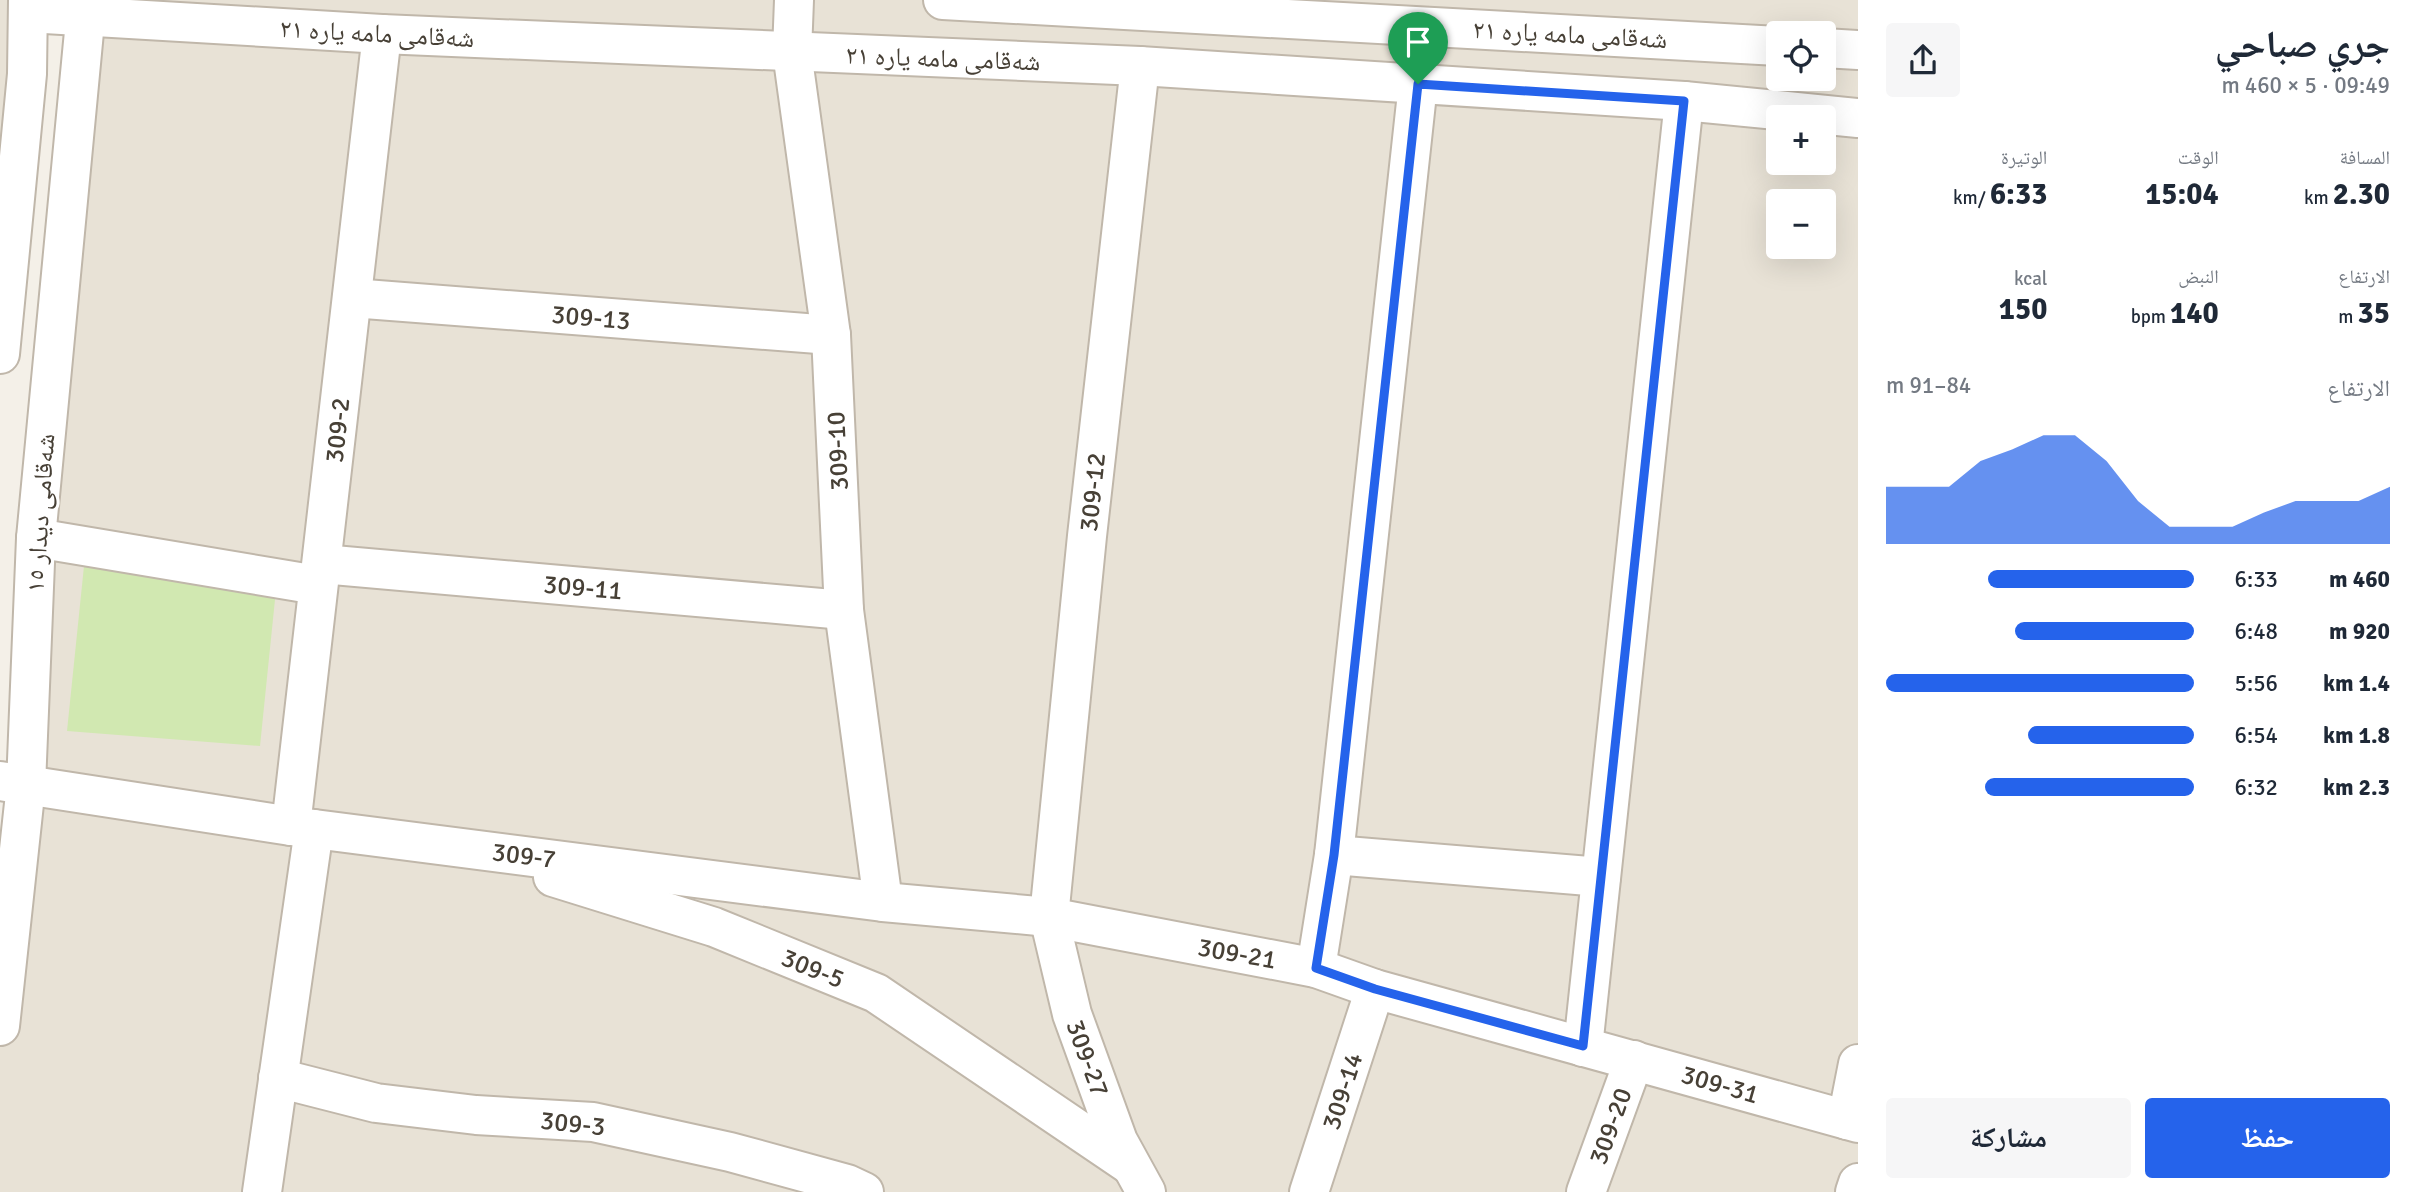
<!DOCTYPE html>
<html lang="ar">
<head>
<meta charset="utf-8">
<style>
  body { margin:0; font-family:Signika,"Noto Naskh Arabic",sans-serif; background:#f6f6f7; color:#1f2937; direction:rtl; height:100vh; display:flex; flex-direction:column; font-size:26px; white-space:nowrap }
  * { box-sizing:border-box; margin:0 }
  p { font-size:23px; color:#747a83 }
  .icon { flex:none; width:38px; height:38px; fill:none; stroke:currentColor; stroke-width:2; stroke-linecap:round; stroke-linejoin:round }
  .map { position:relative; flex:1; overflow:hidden; direction:ltr }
  .details { display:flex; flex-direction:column; background:#fff; width:560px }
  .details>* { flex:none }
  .tools { position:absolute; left:1766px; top:21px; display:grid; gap:14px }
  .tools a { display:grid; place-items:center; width:70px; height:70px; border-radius:7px; background:#fff; box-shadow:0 7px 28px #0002; font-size:35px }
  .pin { position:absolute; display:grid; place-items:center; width:60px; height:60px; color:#fff; margin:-72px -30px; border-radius:50% 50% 50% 0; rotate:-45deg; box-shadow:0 0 7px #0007 }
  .pin .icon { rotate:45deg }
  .round { display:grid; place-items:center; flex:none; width:74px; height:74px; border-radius:7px; background:#f6f6f7 }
  .overview { display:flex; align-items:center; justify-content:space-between; height:119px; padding:0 28px }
  h1 { font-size:38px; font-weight:700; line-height:52px }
  .figures { display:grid; grid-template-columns:repeat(3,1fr); gap:10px; height:119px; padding:7px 28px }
  .figures div { display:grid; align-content:center }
  .figures b { font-size:30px; font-weight:700 }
  .figures small { font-size:19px; font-weight:400 }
  .figures p { font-size:19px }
  .chart { height:196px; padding:14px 28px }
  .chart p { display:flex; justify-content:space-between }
  .chart svg { width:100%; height:126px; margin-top:7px; fill:#2563eb; opacity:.7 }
  .cta { display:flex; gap:14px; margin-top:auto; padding:14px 28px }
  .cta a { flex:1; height:80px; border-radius:7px; background:#2563eb; color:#fff; font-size:28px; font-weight:700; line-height:80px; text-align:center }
  .cta a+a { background:#f6f6f7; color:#1f2937 }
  ul { padding:0 28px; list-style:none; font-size:23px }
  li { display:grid; grid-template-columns:112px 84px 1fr; align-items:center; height:52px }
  li i { height:18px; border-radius:9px; background:#2563eb }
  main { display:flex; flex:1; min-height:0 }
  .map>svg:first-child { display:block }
  .residential { fill:#e8e2d6; fill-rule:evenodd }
  .green { fill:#d1e8b1 }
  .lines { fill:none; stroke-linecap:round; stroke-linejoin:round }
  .minor-casing { stroke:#c0b7aa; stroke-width:42 }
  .minor { stroke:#fff; stroke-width:38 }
  .route-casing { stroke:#fff; stroke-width:14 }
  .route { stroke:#2563eb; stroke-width:9 }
  .labels { text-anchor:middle; stroke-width:6; stroke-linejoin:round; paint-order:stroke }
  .street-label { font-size:26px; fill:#474036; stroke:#fff }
</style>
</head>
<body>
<main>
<section class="details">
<div class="overview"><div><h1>جري صباحي</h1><p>09:49 · 5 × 460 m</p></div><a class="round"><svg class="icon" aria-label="share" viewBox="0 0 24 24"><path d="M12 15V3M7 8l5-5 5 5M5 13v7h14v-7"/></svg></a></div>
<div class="figures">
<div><p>المسافة</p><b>2.30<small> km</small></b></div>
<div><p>الوقت</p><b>15:04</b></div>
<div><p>الوتيرة</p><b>6:33<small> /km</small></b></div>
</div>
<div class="figures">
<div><p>الارتفاع</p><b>35<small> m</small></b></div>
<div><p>النبض</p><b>140<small> bpm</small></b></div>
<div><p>kcal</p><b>150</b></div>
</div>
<div class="chart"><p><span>الارتفاع</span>84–91 m</p>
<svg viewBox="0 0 160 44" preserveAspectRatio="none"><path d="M0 44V24L10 24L20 24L30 15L40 11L50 6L60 6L70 15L80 29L90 38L100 38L110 38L120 33L130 29L140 29L150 29L160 24V44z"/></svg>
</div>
<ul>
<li><b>460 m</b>6:33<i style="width:67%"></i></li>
<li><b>920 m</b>6:48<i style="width:58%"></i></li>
<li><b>1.4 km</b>5:56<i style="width:100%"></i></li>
<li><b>1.8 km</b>6:54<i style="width:54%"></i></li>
<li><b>2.3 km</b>6:32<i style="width:68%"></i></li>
</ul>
<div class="cta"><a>حفظ</a><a>مشاركة</a></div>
</section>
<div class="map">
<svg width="1858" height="1192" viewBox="0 0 1858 1192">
  <rect width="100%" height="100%" fill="#f4f0e8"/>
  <g class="residential">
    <polygon points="0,0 18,0 0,326"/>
    <path d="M74,0H1858V1192H0V851ZM1778,33H1824V79H1778ZM1778,117H1824V163H1778ZM1778,201H1824V247H1778Z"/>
  </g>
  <polygon class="green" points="84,566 277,580 260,746 67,731"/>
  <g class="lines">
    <defs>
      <g id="minor">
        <polyline points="794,0 792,52 831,335 844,610 883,902"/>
        <polyline points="943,0 1778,46"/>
        <polyline points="28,13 382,34 1140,66 1684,101 1858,118"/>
        <polyline points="1824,48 1858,50"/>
        <polyline points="1140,66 1087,536 1049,917 1072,1014 1118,1141 1146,1192"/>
        <polyline points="352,298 831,335"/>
        <polyline points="0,354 27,74 28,0"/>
        <polyline points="36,538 317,585"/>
        <polyline points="322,564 844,610"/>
        <polyline points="0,781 291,826 883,902 1049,917 1316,968 1375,989 1858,1123"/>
        <polyline points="291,826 382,34"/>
        <polyline points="1334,855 1601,877"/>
        <polyline points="553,877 714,927 876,993 1130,1165"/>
        <polyline points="1316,968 1334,855 1418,84"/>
        <polyline points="0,1026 26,785 36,538 87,0"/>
        <polyline points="1583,1047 1684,101"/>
        <polyline points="278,1078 376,1103 476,1115 593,1122 730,1152 847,1184 864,1192"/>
        <polyline points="1847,1120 1858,1064"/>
        <polyline points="262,1192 314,829"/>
        <polyline points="1309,1192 1375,989"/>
        <polyline points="1586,1192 1634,1060"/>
        <polyline points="1855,1192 1858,1183"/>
      </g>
    </defs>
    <use href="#minor" class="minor-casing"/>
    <use href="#minor" class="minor"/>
  </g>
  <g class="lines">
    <defs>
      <polygon id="route" points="1418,84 1684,101 1583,1046 1375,989 1316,968 1334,855"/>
    </defs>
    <use href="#route" class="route-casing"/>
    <use href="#route" class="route"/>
  </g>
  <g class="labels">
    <g class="street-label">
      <text transform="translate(377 33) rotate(3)" y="9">شەقامی مامە یارە ٢١</text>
      <text transform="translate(1570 34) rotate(3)" y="9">شەقامی مامە یارە ٢١</text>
      <text transform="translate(943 58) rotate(2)" y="9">شەقامی مامە یارە ٢١</text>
      <text transform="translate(591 317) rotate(5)" y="9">309-13</text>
      <text transform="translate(337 430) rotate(-84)" y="9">309-2</text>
      <text transform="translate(837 451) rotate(-93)" y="9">309-10</text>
      <text transform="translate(1092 492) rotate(-84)" y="9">309-12</text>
      <text transform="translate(40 513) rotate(-86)" y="9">شەقامی دیدار ١٥</text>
      <text transform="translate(583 587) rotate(5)" y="9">309-11</text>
      <text transform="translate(524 855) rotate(7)" y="9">309-7</text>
      <text transform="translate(1237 953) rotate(10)" y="9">309-21</text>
      <text transform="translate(813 968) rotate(22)" y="9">309-5</text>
      <text transform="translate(1088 1058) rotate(70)" y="9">309-27</text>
      <text transform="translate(1720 1084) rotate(16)" y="9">309-31</text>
      <text transform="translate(1342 1091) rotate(-72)" y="9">309-14</text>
      <text transform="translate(573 1123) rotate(6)" y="9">309-3</text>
      <text transform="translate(1610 1126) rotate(-70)" y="9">309-20</text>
    </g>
  </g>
</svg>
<div class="tools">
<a><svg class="icon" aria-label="locate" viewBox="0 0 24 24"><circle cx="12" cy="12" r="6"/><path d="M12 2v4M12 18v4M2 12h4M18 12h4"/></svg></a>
<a>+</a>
<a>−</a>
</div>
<div class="pin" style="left:1418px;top:84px;background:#1e9e55"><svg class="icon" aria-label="arrive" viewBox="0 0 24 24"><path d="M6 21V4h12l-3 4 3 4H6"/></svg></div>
</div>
</main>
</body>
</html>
